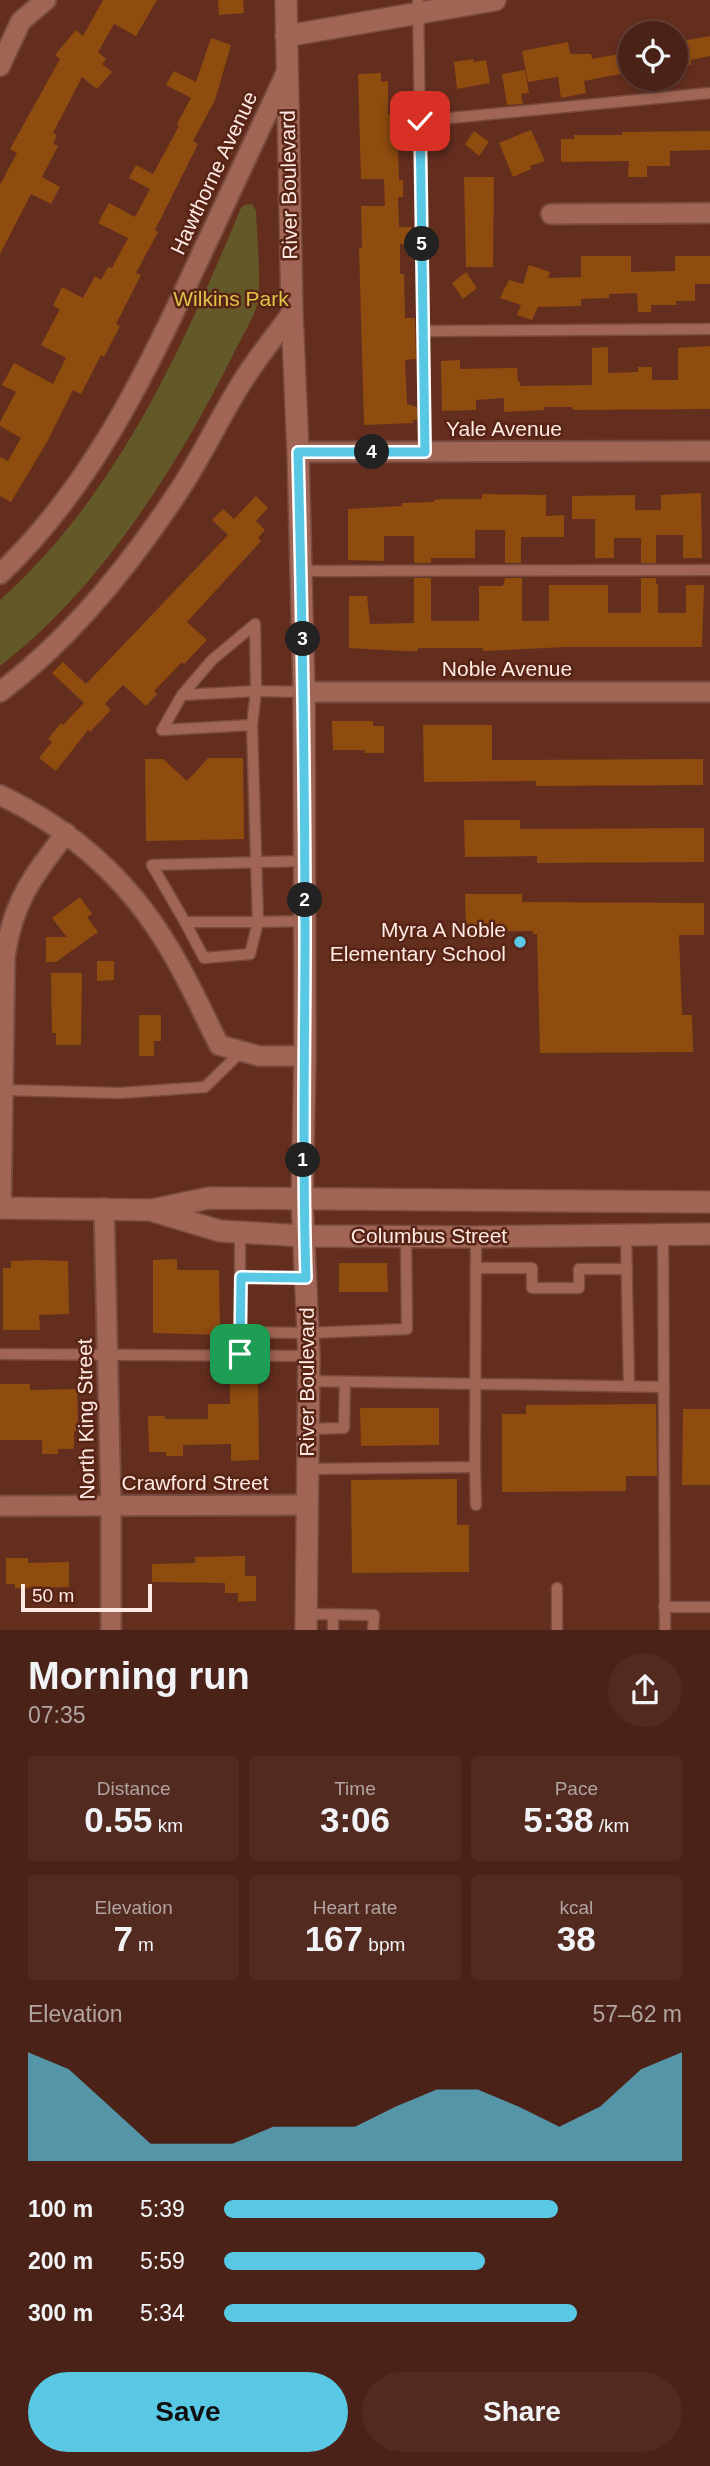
<!DOCTYPE html>
<html lang="en">
<head>
<meta charset="utf-8">
<style>
  body { margin:0; font-family:Helvetica,sans-serif; background:#522a20; color:#f1f3f6; height:100vh; display:flex; flex-direction:column; font-size:26px; white-space:nowrap }
  * { box-sizing:border-box; margin:0 }
  p { font-size:23px; color:#b2a4a1 }
  .icon { flex:none; width:38px; height:38px; fill:none; stroke:currentColor; stroke-width:2; stroke-linecap:round; stroke-linejoin:round }
  .map { position:relative; height:1630px; overflow:hidden }
  .side { display:flex; flex-direction:column; background:#4b2217; flex:1 }
  .side>* { flex:none }
  .buttons { position:absolute; left:618px; top:21px; display:grid; gap:14px }
  .buttons a { display:grid; place-items:center; width:70px; height:70px; border-radius:50%; background:#4b2217; box-shadow:0 4px 10px #0003,0 0 0 2px #623f36; font-size:35px }
  .scale { position:absolute; left:21px; bottom:18px; width:131px; box-sizing:border-box; padding-left:7px; border:4px solid #fee9e3; border-top:0; font-size:19px; line-height:24px; white-space:nowrap; color:#fee9e3; -webkit-text-stroke:5px #582415; paint-order:stroke }
  .pin { position:absolute; display:grid; place-items:center; width:60px; height:60px; color:#fff; margin:-30px; border-radius:14px; box-shadow:0 4px 10px #0006 }
  .km { position:absolute; width:35px; height:35px; margin:-18px; border-radius:50%; background:#222; color:#fff; font-size:19px; line-height:35px; text-align:center }
  .round { display:grid; place-items:center; flex:none; width:74px; height:74px; border-radius:37px; background:#522a20 }
  .summary { display:flex; align-items:center; justify-content:space-between; height:119px; padding:0 28px }
  h1 { font-size:38px; font-weight:700; line-height:52px }
  .figures { display:grid; grid-template-columns:repeat(3,1fr); gap:10px; height:119px; padding:7px 28px }
  .figures div { display:grid; align-content:center; border-radius:7px; background:#522a20; text-align:center }
  .figures b { font-size:35px; font-weight:700 }
  .figures small { font-size:19px; font-weight:400 }
  .figures p { font-size:19px }
  .chart { height:196px; padding:14px 28px }
  .chart p { display:flex; justify-content:space-between }
  .chart svg { width:100%; height:126px; margin-top:7px; fill:#58c8e4; opacity:.7 }
  .primary-button { display:flex; gap:14px; margin-top:auto; padding:14px 28px }
  .primary-button a { flex:1; height:80px; border-radius:42px; background:#58c8e4; color:#111; font-size:28px; font-weight:700; line-height:80px; text-align:center }
  .primary-button a+a { background:#522a20; color:#f1f3f6 }
  ul { padding:0 28px; list-style:none; font-size:23px }
  li { display:grid; grid-template-columns:112px 84px 1fr; align-items:center; height:52px }
  li i { height:18px; border-radius:9px; background:#58c8e4 }
  .map>svg:first-child { display:block }
  .green { fill:#635828 }
  .building { fill:#8e4c0f }
  .lines { fill:none; stroke-linecap:round; stroke-linejoin:round }
  .lane-casing { stroke:#774b3f; stroke-width:13 }
  .street-casing { stroke:#774b3f; stroke-width:23 }
  .secondary-casing { stroke:#774b3f; stroke-width:24 }
  .lane { stroke:#a16555; stroke-width:10 }
  .street { stroke:#a16555; stroke-width:19 }
  .secondary { stroke:#a16555; stroke-width:21 }
  .route-casing { stroke:#fff; stroke-width:14 }
  .route { stroke:#58c8e4; stroke-width:9 }
  .poi-dot { fill:#58c8e4; stroke:#582415; stroke-width:2.5 }
  .labels { text-anchor:middle; stroke-width:5; stroke-linejoin:round; paint-order:stroke }
  .street-label { font-size:21px; fill:#fee9e3; stroke:#582415 }
  .park-label { font-size:21px; fill:#dfc349; stroke:#582415 }
  .poi-label { font-size:21px; fill:#fee9e3; stroke:#582415; text-anchor:end }
</style>
</head>
<body>
<div class="map">
<svg width="710" height="1630" viewBox="0 0 710 1630">
  <rect width="100%" height="100%" fill="#642e1f"/>
  <path class="green" d="M252,204L256,211C257,238 261,276 258,301C256,315 237,345 231,359C175,470 99,590 0,666V600C117,495 181,351 241,208L244,205Z"/>
  <g class="building">
    <polygon points="103,0 157,0 136,36 114,24 98,52 106,59 102,64 112,72 97,89 82,77 53,133 57,135 53,144 58,146 42,177 60,187 51,204 31,194 0,254 0,185 17,153 10,149 60,59 55,55 76,30 83,36"/>
    <polygon points="218,0 243,0 244,13 219,15"/>
    <polygon points="710,36 710,56 691,60 691,65 676,67 676,42"/>
    <polygon points="211,38 231,45 215,100 193,141 198,144 155,230 158,232 136,273 141,275 116,324 120,326 104,357 101,355 81,394 73,390 47,442 11,502 0,496 0,457 8,461 21,438 0,426 0,422 16,392 2,385 14,363 53,384 66,358 41,345 60,309 53,306 62,287 83,298 95,276 101,280 108,267 112,268 128,238 98,223 109,203 135,217 150,189 129,178 136,165 153,174 179,126 177,124 191,98 166,85 174,71 196,82"/>
    <polygon points="568,42 570,54 591,54 592,59 630,52 630,72 584,81 586,93 561,98 558,77 528,82 522,51"/>
    <polygon points="473,59 474,62 486,60 490,83 457,89 454,62"/>
    <polygon points="525,70 529,93 521,94 523,104 507,105 502,74"/>
    <polygon points="381,73 381,82 388,81 388,114 393,113 393,133 401,133 402,150 398,150 399,181 403,180 403,197 398,197 399,227 412,227 412,244 400,244 400,274 404,274 405,318 415,318 416,359 405,360 407,404 417,407 417,420 413,420 413,423 364,425 359,248 362,248 361,206 385,206 384,179 361,179 358,74"/>
    <polygon points="531,130 545,161 530,166 531,169 513,177 499,143"/>
    <polygon points="474,131 489,142 479,156 465,144"/>
    <polygon points="710,131 710,150 670,151 670,166 647,166 647,177 628,177 629,161 561,162 561,139 574,139 574,135 622,135 622,132"/>
    <polygon points="464,177 494,177 493,267 466,267"/>
    <polygon points="581,256 631,256 631,272 675,271 675,256 710,256 710,284 695,284 695,301 676,301 677,305 651,305 651,312 638,312 637,293 609,294 609,298 581,299 581,306 538,307 532,320 517,315 521,305 500,298 509,280 523,284 529,265 550,272 548,278 581,277"/>
    <polygon points="466,272 477,288 463,299 452,283"/>
    <polygon points="710,346 710,409 573,410 572,407 544,407 544,410 504,412 504,398 476,400 476,410 442,411 441,361 460,360 460,369 517,368 518,382 520,382 520,386 592,385 592,348 608,347 608,373 638,372 638,367 652,367 652,380 678,380 678,348"/>
    <polygon points="701,493 702,558 683,558 683,535 656,535 656,563 641,563 641,538 614,538 614,558 595,558 595,519 572,519 572,496 635,495 635,510 661,510 661,495"/>
    <polygon points="482,494 546,495 546,516 564,515 564,537 521,537 521,563 505,563 505,530 475,530 475,558 431,558 431,563 414,563 414,536 384,536 384,561 348,560 348,509 402,506 402,503 434,502 434,500 444,499 482,499"/>
    <polygon points="256,496 268,508 256,521 265,530 258,538 261,541 187,622 207,640 184,664 182,662 154,691 157,694 146,706 123,685 105,704 111,710 90,732 88,730 56,771 39,758 52,742 48,739 61,723 63,725 84,703 52,673 63,662 86,684 228,535 212,520 223,509 234,519"/>
    <polygon points="414,578 431,578 431,621 479,621 479,586 503,586 505,578 522,578 522,621 549,621 549,585 608,585 608,613 641,613 641,578 656,578 656,584 658,584 658,613 686,613 686,585 704,585 702,647 566,647 483,651 483,648 418,648 418,651 403,651 349,648 349,596 367,596 370,624 414,623"/>
    <polygon points="332,721 373,721 373,726 384,726 384,753 365,753 365,750 333,750"/>
    <polygon points="423,725 492,725 492,760 703,759 703,785 536,786 536,781 424,782"/>
    <polygon points="208,758 243,758 244,839 146,841 145,759 163,759 187,781"/>
    <polygon points="464,820 520,820 520,829 704,828 704,862 537,863 537,856 465,857"/>
    <polygon points="465,894 522,894 522,902 704,903 704,935 679,935 682,1015 692,1015 693,1052 540,1053 537,934 533,934 533,931 466,932"/>
    <polygon points="80,897 92,914 87,917 98,932 56,962 46,962 46,937 67,937 52,918"/>
    <polygon points="97,961 114,961 114,980 97,981"/>
    <polygon points="51,973 82,973 81,1045 56,1045 56,1033 52,1033"/>
    <polygon points="139,1015 161,1015 161,1041 154,1041 154,1056 139,1056"/>
    <polygon points="177,1259 177,1270 219,1270 220,1335 153,1333 153,1260"/>
    <polygon points="36,1260 68,1261 69,1314 39,1315 40,1330 3,1330 3,1268 11,1268 11,1261"/>
    <polygon points="339,1263 387,1263 388,1292 339,1292"/>
    <polygon points="258,1376 259,1460 231,1461 231,1444 183,1445 183,1456 166,1456 166,1452 149,1452 148,1416 165,1416 165,1419 208,1419 208,1404 230,1404 230,1377"/>
    <polygon points="0,1384 30,1384 30,1390 77,1389 78,1431 74,1431 74,1449 58,1449 58,1454 42,1454 42,1440 0,1440"/>
    <polygon points="656,1404 657,1476 626,1476 626,1491 502,1492 502,1414 526,1414 526,1405"/>
    <polygon points="360,1408 439,1408 439,1445 361,1446"/>
    <polygon points="683,1409 710,1409 710,1485 682,1485"/>
    <polygon points="457,1479 457,1525 469,1525 469,1572 352,1573 351,1480"/>
    <polygon points="245,1556 245,1576 256,1576 256,1601 238,1602 238,1593 225,1593 225,1583 152,1582 152,1564 195,1563 195,1557"/>
    <polygon points="6,1558 28,1558 28,1563 69,1562 69,1587 15,1588 15,1584 6,1584"/>
  </g>
  <g class="lines">
    <defs>
      <g id="lane">
        <polyline points="418,0 425,452"/>
        <polyline points="420,121 710,93"/>
        <polyline points="423,331 710,329"/>
        <polyline points="301,571 710,570"/>
        <polyline points="304,692 256,691 182,695 162,730 252,725 258,922 185,922 152,865 305,861"/>
        <polyline points="182,695 212,660 255,624 256,691 252,725"/>
        <polyline points="185,922 204,958 250,954 258,922 305,921"/>
        <polyline points="3,1090 120,1093 205,1087 242,1051"/>
        <polyline points="626,1235 629,1386"/>
        <polyline points="663,1235 665,1630"/>
        <polyline points="476,1268 532,1268 532,1288 579,1288 579,1269 627,1269"/>
        <polyline points="241,1277 306,1278"/>
        <polyline points="240,1332 308,1333 407,1329 406,1236"/>
        <polyline points="0,1354 309,1356"/>
        <polyline points="240,1354 240,1232"/>
        <polyline points="309,1381 664,1387"/>
        <polyline points="308,1429 344,1428 345,1382"/>
        <polyline points="475,1467 476,1505"/>
        <polyline points="307,1469 475,1467 476,1237"/>
        <polyline points="557,1588 557,1630"/>
        <polyline points="664,1607 710,1607"/>
        <polyline points="306,1614 374,1615 373,1630"/>
        <polyline points="333,1614 333,1630"/>
      </g>
      <g id="street">
        <polyline points="0,66 21,21 46,0"/>
        <polyline points="551,214 710,213"/>
        <polyline points="298,452 710,451"/>
        <path d="M0,574C89,489 143,380 194,270C225,204 256,138 287,71"/>
        <path d="M0,692C73,637 131,564 180,489C203,454 220,417 242,382C257,358 275,336 292,313"/>
        <polyline points="304,692 710,692"/>
        <path d="M0,795C71,829 129,880 169,948C188,979 203,1013 219,1045L259,1056H305"/>
        <path d="M1,1208L5,956C13,901 33,876 66,833"/>
        <polyline points="104,1208 111,1506 111,1630"/>
        <polyline points="0,1506 306,1505"/>
      </g>
      <g id="secondary">
        <polyline points="286,0 292,313 298,452 304,692 305,1056 302,1200 309,1356 306,1630"/>
        <polyline points="286,36 495,0"/>
        <polyline points="0,1208 150,1210 220,1231 305,1236 476,1237 710,1234"/>
        <polyline points="152,1210 209,1198 710,1202"/>
      </g>
    </defs>
    <use href="#lane" class="lane-casing"/>
    <use href="#street" class="street-casing"/>
    <use href="#secondary" class="secondary-casing"/>
    <use href="#lane" class="lane"/>
    <use href="#street" class="street"/>
    <use href="#secondary" class="secondary"/>
  </g>
  <g class="lines">
    <defs>
      <path id="route" d="M240,1354L241,1277L306,1278C302,1163 305,1049 305,934C305,773 302,612 298,452H425L420,121"/>
    </defs>
    <use href="#route" class="route-casing"/>
    <use href="#route" class="route"/>
  </g>
  <circle class="poi-dot" cx="520" cy="942" r="7"/>
  <g class="labels">
    <g class="street-label">
      <text transform="translate(214 173) rotate(-65)" y="7">Hawthorne Avenue</text>
      <text transform="translate(289 185) rotate(-91)" y="7">River Boulevard</text>
      <text x="504" y="436">Yale Avenue</text>
      <text x="507" y="676">Noble Avenue</text>
      <text x="429" y="1243">Columbus Street</text>
      <text transform="translate(307 1382) rotate(-90)" y="7">River Boulevard</text>
      <text transform="translate(86 1419) rotate(-91)" y="7">North King Street</text>
      <text x="195" y="1490">Crawford Street</text>
    </g>
    <g class="park-label">
      <text x="231" y="306">Wilkins Park</text>
    </g>
    <g class="poi-label">
      <text x="506" y="937">Myra A Noble<tspan x="506" dy="24">Elementary School</tspan></text>
    </g>
  </g>
</svg>
<div class="buttons">
<a><svg class="icon" aria-label="locate" viewBox="0 0 24 24"><circle cx="12" cy="12" r="6"/><path d="M12 2v4M12 18v4M2 12h4M18 12h4"/></svg></a>
</div>
<div class="scale">50 m</div>
<div class="pin" style="left:240px;top:1354px;background:#1e9e55"><svg class="icon" aria-label="arrive" viewBox="0 0 24 24"><path d="M6 21V4h12l-3 4 3 4H6"/></svg></div>
<div class="pin" style="left:420px;top:121px;background:#d93025"><svg class="icon" aria-label="check" viewBox="0 0 24 24"><path d="M5 12l5 5 9-10"/></svg></div>
<b class="km" style="left:303px;top:1160px">1</b>
<b class="km" style="left:305px;top:900px">2</b>
<b class="km" style="left:303px;top:639px">3</b>
<b class="km" style="left:372px;top:452px">4</b>
<b class="km" style="left:422px;top:244px">5</b>
</div>
<section class="side">
<div class="summary"><div><h1>Morning run</h1><p>07:35</p></div><a class="round"><svg class="icon" aria-label="share" viewBox="0 0 24 24"><path d="M12 15V3M7 8l5-5 5 5M5 13v7h14v-7"/></svg></a></div>
<div class="figures">
<div><p>Distance</p><b>0.55<small> km</small></b></div>
<div><p>Time</p><b>3:06</b></div>
<div><p>Pace</p><b>5:38<small> /km</small></b></div>
</div>
<div class="figures">
<div><p>Elevation</p><b>7<small> m</small></b></div>
<div><p>Heart rate</p><b>167<small> bpm</small></b></div>
<div><p>kcal</p><b>38</b></div>
</div>
<div class="chart"><p><span>Elevation</span>57–62 m</p>
<svg viewBox="0 0 160 44" preserveAspectRatio="none"><path d="M0 44V6L10 12L20 25L30 38L40 38L50 38L60 32L70 32L80 32L90 25L100 19L110 19L120 25L130 32L140 25L150 12L160 6V44z"/></svg>
</div>
<ul>
<li><b>100 m</b>5:39<i style="width:73%"></i></li>
<li><b>200 m</b>5:59<i style="width:57%"></i></li>
<li><b>300 m</b>5:34<i style="width:77%"></i></li>
</ul>
<div class="primary-button"><a>Save</a><a>Share</a></div>
</section>
</body>
</html>
